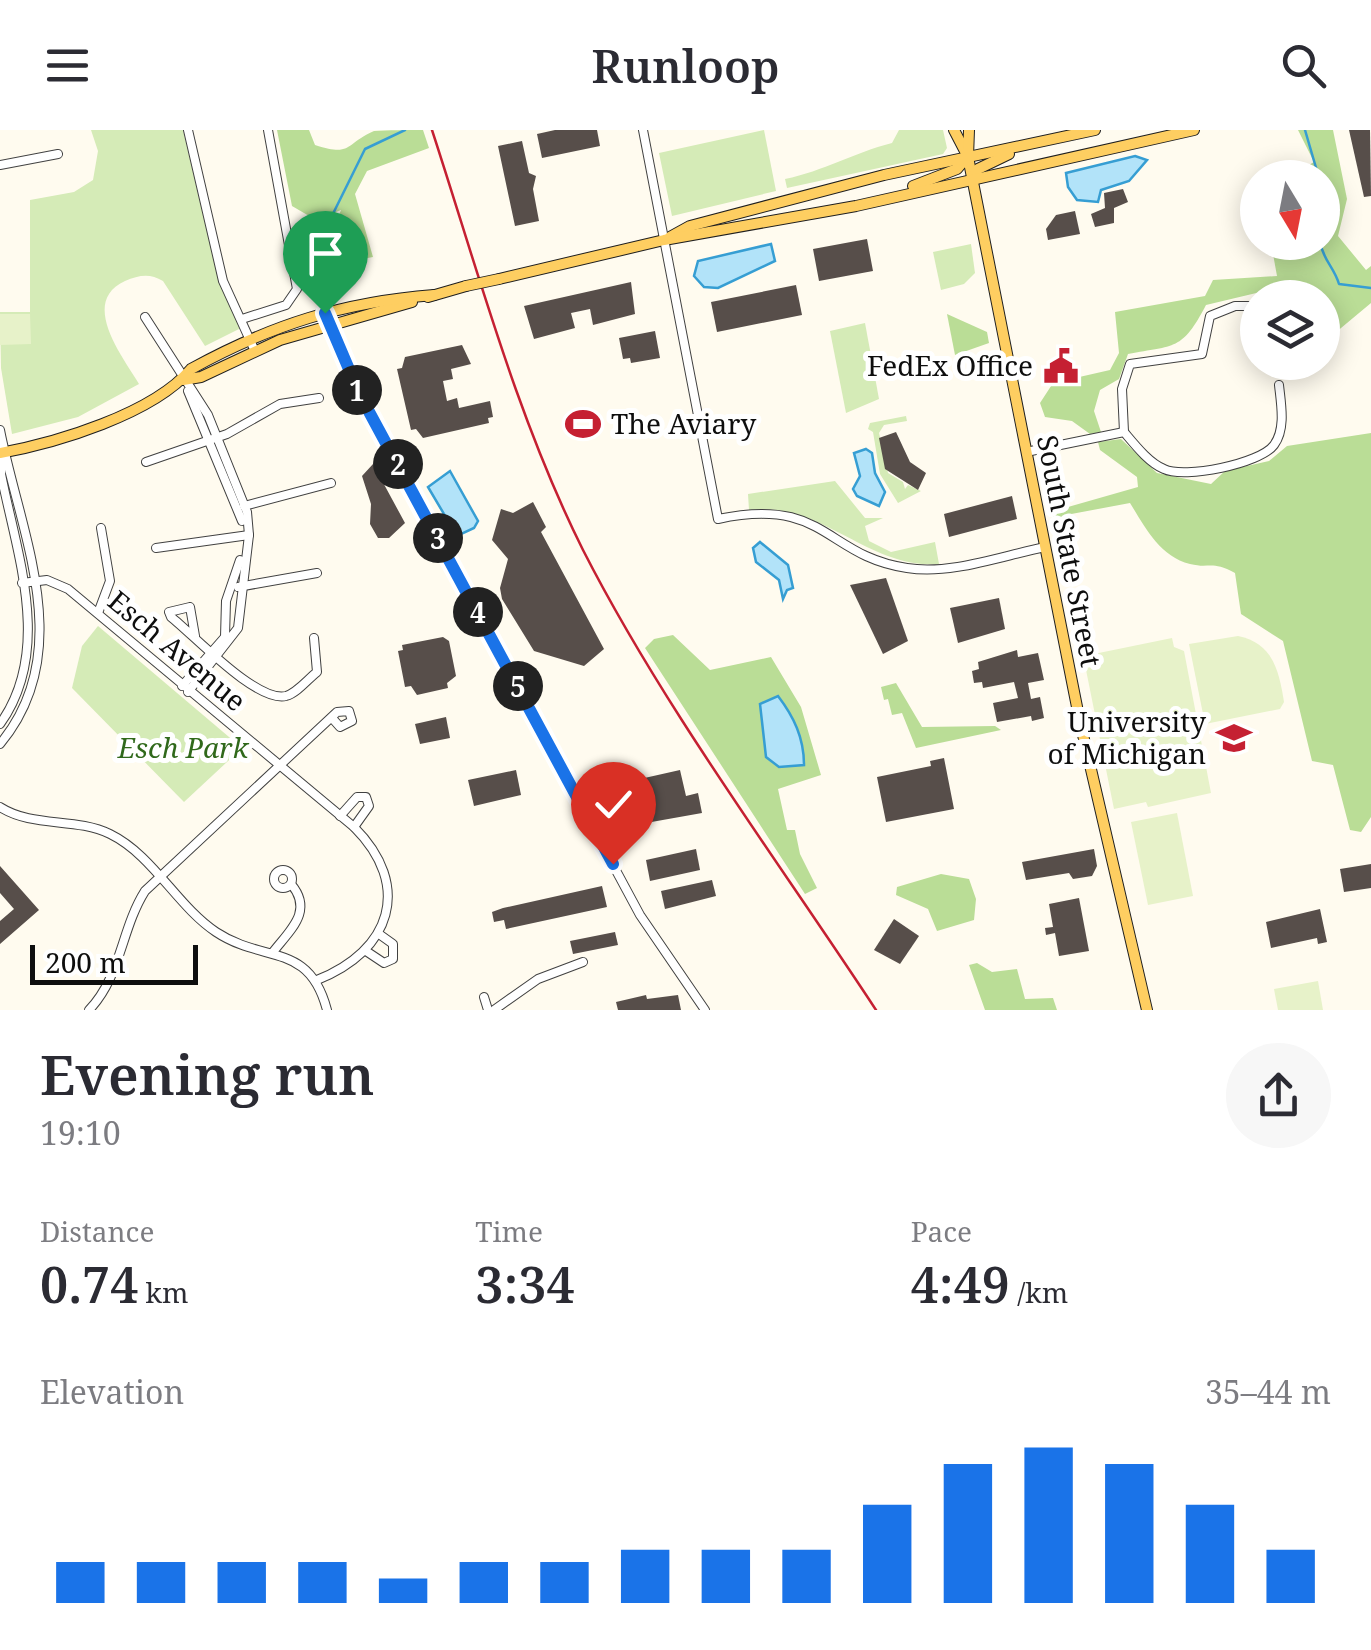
<!DOCTYPE html>
<html lang="en">
<head>
<meta charset="utf-8">
<style>
  body { margin:0; font-family:"Noto Serif",serif; background:#f7f7f7; color:#2b2b33; height:100vh; display:flex; flex-direction:column; font-size:38px; white-space:nowrap }
  * { box-sizing:border-box; margin:0 }
  p { font-size:32px; color:#7c7c81 }
  .icon { flex:none; width:55px; height:55px; fill:none; stroke:currentColor; stroke-width:2; stroke-linecap:round; stroke-linejoin:round }
  .map { position:relative; height:880px; overflow:hidden }
  .panel { display:flex; flex-direction:column; background:#fff; flex:1 }
  .panel>* { flex:none }
  .needle { width:65px; rotate:170deg }
  .controls { position:absolute; left:1240px; top:30px; display:grid; gap:20px }
  .controls a { display:grid; place-items:center; width:100px; height:100px; border-radius:50%; background:#fff; box-shadow:0 5px 25px #0003; font-size:50px }
  .scale { position:absolute; left:30px; bottom:25px; width:168px; box-sizing:border-box; padding-left:10px; border:5px solid #0e0e0e; border-top:0; font-size:28px; line-height:35px; white-space:nowrap; color:#0e0e0e; -webkit-text-stroke:8px #fff; paint-order:stroke }
  .pin { position:absolute; display:grid; place-items:center; width:85px; height:85px; color:#fff; margin:-102px -42px; border-radius:50% 50% 50% 0; rotate:-45deg; box-shadow:0 0 10px #0007 }
  .pin .icon { rotate:45deg }
  .km { position:absolute; width:50px; height:50px; margin:-25px; border-radius:50%; background:#222; color:#fff; font-size:28px; line-height:50px; text-align:center }
  .round { display:grid; place-items:center; flex:none; width:105px; height:105px; border-radius:52px; background:#f7f7f7 }
  .headline { display:flex; align-items:center; justify-content:space-between; height:170px; padding:0 40px }
  h1 { font-size:55px; font-weight:600; line-height:75px }
  .stats { display:grid; grid-template-columns:repeat(3,1fr); gap:15px; height:170px; padding:10px 40px }
  .stats div { display:grid; align-content:center }
  .stats b { font-size:50px; font-weight:600 }
  .stats small { font-size:28px; font-weight:400 }
  .stats p { font-size:28px }
  .chart { height:280px; padding:20px 40px }
  .chart p { display:flex; justify-content:space-between }
  .chart svg { width:100%; height:180px; margin-top:10px; stroke:#1a73e8; stroke-width:6 }
  header { display:flex; justify-content:space-between; align-items:center; height:130px; padding:0 40px; background:#fff; font-size:45px; font-weight:600 }
  .map>svg:first-child { display:block }
  .green { fill:#d5ebb7 }
  .forest { fill:#badd96 }
  .pitch { fill:#e7f2c9 }
  .water { fill:#b2e3f9; stroke:#369ed3; stroke-width:2.5 }
  .lines { fill:none; stroke-linecap:round; stroke-linejoin:round }
  .stream { stroke:#369ed3; stroke-width:2.5 }
  .building { fill:#574e4a }
  .minor-casing { stroke:#414141; stroke-width:10 }
  .major-casing { stroke:#1f1f1f; stroke-width:12 }
  .minor { stroke:#fff; stroke-width:8 }
  .major { stroke:#fece61; stroke-width:10 }
  .rail { stroke:#c52032; stroke-width:2.5 }
  .major-bridge-casing { stroke:#1f1f1f; stroke-width:12; stroke-linecap:butt }
  .major-bridge { stroke:#fece61; stroke-width:10 }
  .route-casing { stroke:#fff; stroke-width:20 }
  .route { stroke:#1a73e8; stroke-width:12 }
  .labels { text-anchor:middle; stroke-width:10; stroke-linejoin:round; paint-order:stroke }
  .poi-label { font-size:28px; fill:#0e0e0e; stroke:#fff; text-anchor:end }
  .street-label { font-size:28px; fill:#0e0e0e; stroke:#fff }
  .park-label { font-size:28px; font-style:italic; fill:#30691b; stroke:#fff }
</style>
</head>
<body>
<header><svg class="icon" aria-label="menu" viewBox="0 0 24 24"><path d="M4 6h16M4 12h16M4 18h16"/></svg>Runloop<svg class="icon" aria-label="search" viewBox="0 0 24 24"><circle cx="10" cy="10" r="6"/><path d="M15 15l6 6"/></svg></header>
<div class="map">
<svg width="1371" height="880" viewBox="0 0 1371 880">
  <rect width="100%" height="100%" fill="#fffbef"/>
  <g class="green">
    <path d="M91,0H183L219,153L241,198L205,216L163,151C150,143 139,145 125,151C79,172 123,227 139,254L78,287L12,304L1,238L0,182H30V70L74,62L93,50L98,21Z"/>
    <polygon points="764,0 776,61 672,86 659,23"/>
    <path d="M899,0H943L947,18L943,24L787,58L785,49C824,41 853,23 892,13Z"/>
    <polygon points="971,114 975,143 964,154 941,160 933,122"/>
    <polygon points="865,193 879,269 846,283 830,201"/>
    <polygon points="906,286 907,291 884,295 879,303 888,343 903,352 905,359 908,355 921,361 898,373 880,344 873,302 868,299 870,293"/>
    <path d="M835,351L865,388H883L865,396L869,411L891,422L935,412L939,434C867,439 823,371 749,380L748,364Z"/>
    <polygon points="98,496 242,618 184,672 72,558 82,516"/>
  </g>
  <g class="forest">
    <path d="M277,0H309L315,15C353,27 344,14 374,1C386,0 409,0 423,0L429,18L367,41L355,64L373,127L325,136L323,127L341,80L316,90L292,76Z"/>
    <path d="M1298,0H1333L1347,69L1338,106L1366,140L1371,136V173L1335,203L1323,192L1322,168L1294,167L1281,157L1206,175C1182,221 1175,215 1128,224L1119,249L1100,260L1094,281L1101,302L1090,304L1072,291L1045,287L1040,273L1053,253L1110,240L1119,223L1115,182L1205,166L1213,150L1277,146L1271,113L1322,112V48L1278,47L1279,37L1295,43L1314,32Z"/>
    <polygon points="947,184 987,202 989,213 955,225"/>
    <path d="M1371,303V687L1361,702L1350,700L1333,635L1312,631L1283,511L1241,484L1235,443C1211,430 1210,439 1190,434C1159,426 1145,397 1130,373L1066,385L1075,435L1062,433L1051,377H1068L1138,357L1137,347L1100,320L1098,312L1121,309L1157,343L1211,354L1225,341L1269,331L1287,316Z"/>
    <polygon points="673,505 710,540 771,527 801,577 821,645 778,659 787,700 795,700 800,724 817,758 805,764 645,518 654,509"/>
    <polygon points="896,553 922,597 995,596 1001,600 916,618 902,583 892,585 888,569 884,570 881,557"/>
    <polygon points="941,744 969,749 976,769 974,790 937,801 928,779 896,765 897,757"/>
    <polygon points="977,833 992,842 1017,839 1025,869 1053,868 1057,880 985,880 969,835"/>
  </g>
  <g class="pitch">
    <polygon points="0,184 30,184 31,214 0,215"/>
    <path d="M1238,506C1273,513 1279,541 1284,572L1280,579L1205,594L1189,514Z"/>
    <polygon points="1172,508 1174,517 1184,521 1211,663 1148,677 1146,672 1114,679 1084,530 1089,525"/>
    <polygon points="1177,683 1193,766 1148,775 1131,692"/>
    <polygon points="1318,851 1323,880 1278,880 1274,859"/>
  </g>
  <g class="water">
    <polygon points="1135,26 1147,30 1129,51 1101,60 1098,72 1077,70 1068,57 1066,43"/>
    <polygon points="771,114 775,131 718,158 704,157 694,146 698,131"/>
    <polygon points="866,319 872,323 875,343 885,362 879,376 857,366 853,359 860,346 854,323"/>
    <polygon points="450,341 478,391 474,398 457,406 428,357"/>
    <polygon points="760,412 788,435 793,458 787,460 783,469 779,450 756,432 753,418"/>
    <path d="M778,566C794,587 804,608 804,635L779,637L766,627L760,574Z"/>
  </g>
  <g class="lines">
    <g class="stream">
      <polyline points="1305,0 1319,48"/>
      <polyline points="320,110 365,19 405,0"/>
      <path d="M1320,112C1323,130 1334,137 1339,154L1371,158"/>
    </g>
  </g>
  <g class="building">
    <polygon points="555,0 597,0 600,16 542,28 537,4"/>
    <polygon points="1349,0 1370,0 1371,66 1364,67"/>
    <polygon points="522,11 529,43 536,46 533,59 539,91 515,96 498,16"/>
    <polygon points="1123,59 1128,72 1114,78 1114,93 1095,97 1091,84 1105,78 1104,63"/>
    <polygon points="1075,81 1080,104 1048,110 1046,99 1056,85"/>
    <polygon points="867,109 873,141 819,151 813,119"/>
    <polygon points="631,152 635,184 593,195 590,179 571,183 575,198 534,209 524,176"/>
    <polygon points="796,155 802,185 717,202 711,172"/>
    <polygon points="655,201 660,228 631,233 630,228 623,229 619,208"/>
    <polygon points="462,215 471,234 451,239 453,249 443,251 447,271 457,268 459,278 490,271 493,287 488,288 489,293 423,308 416,299 411,300 397,239 402,238 405,227"/>
    <polygon points="896,302 910,332 926,343 918,360 885,339 879,308"/>
    <polygon points="373,334 405,393 389,408 378,408 370,394 371,374 362,346"/>
    <polygon points="1012,366 1017,389 949,407 944,384"/>
    <polygon points="533,372 546,397 541,402 604,519 584,536 534,521 502,469 500,458 508,429 492,410 501,379 513,383"/>
    <polygon points="886,448 908,511 883,524 850,455"/>
    <polygon points="999,468 1005,499 958,513 950,478"/>
    <polygon points="443,507 449,511 456,546 447,553 448,558 417,565 411,556 405,557 398,521 403,520 402,515"/>
    <polygon points="1017,520 1018,527 1038,523 1044,550 1028,553 1031,569 1040,567 1044,588 1032,591 1031,586 997,592 993,573 1018,568 1014,552 983,558 982,552 974,553 972,541 979,539 978,532"/>
    <polygon points="446,587 450,608 420,614 415,594"/>
    <polygon points="944,628 954,679 886,692 877,647 931,636 930,631"/>
    <polygon points="516,640 521,665 474,676 468,650"/>
    <polygon points="680,640 686,666 698,663 702,683 629,696 626,682 631,681 630,674 645,670 640,649"/>
    <polygon points="696,719 700,740 650,751 646,730"/>
    <polygon points="1094,719 1097,736 1092,746 1073,749 1069,743 1026,750 1022,732"/>
    <polygon points="1371,734 1371,758 1344,762 1340,739"/>
    <polygon points="0,736 39,780 0,814 0,791 14,779 0,763"/>
    <polygon points="712,750 716,766 665,779 661,761"/>
    <polygon points="602,756 607,777 506,799 504,790 494,792 492,782 503,778"/>
    <polygon points="1079,768 1089,821 1059,826 1055,803 1046,805 1045,798 1053,797 1049,774"/>
    <polygon points="1320,779 1327,812 1318,814 1317,808 1271,818 1266,792"/>
    <polygon points="894,789 919,806 900,834 874,820"/>
    <polygon points="615,802 618,815 573,824 570,811"/>
    <polygon points="646,865 647,869 678,865 681,880 618,880 616,872"/>
  </g>
  <g class="lines">
    <defs>
      <g id="minor">
        <polyline points="188,0 223,151 254,219"/>
        <path d="M643,0L718,389C826,366 825,426 907,438C951,445 1001,426 1045,417"/>
        <polyline points="0,35 58,24"/>
        <path d="M1258,176H1235L1210,186L1202,224L1130,234L1122,259L1124,302C1135,315 1149,333 1164,339C1184,349 1260,334 1274,315C1286,299 1281,274 1279,255"/>
        <polyline points="145,187 208,285 247,382 249,405 238,498 188,562"/>
        <polyline points="242,189 286,175 297,159 268,0"/>
        <polyline points="328,192 360,265 640,785 705,880"/>
        <polyline points="188,261 242,391"/>
        <path d="M0,300C20,403 78,521 0,614"/>
        <polyline points="1026,322 1124,302"/>
        <polyline points="146,332 227,304 280,274 319,268"/>
        <polyline points="244,376 331,353"/>
        <polyline points="156,418 249,405"/>
        <path d="M22,453L47,450L68,459L354,697C413,756 391,821 317,850"/>
        <polyline points="238,457 317,443"/>
        <polyline points="98,483 110,451 101,398"/>
        <path d="M195,506L190,477L169,482L171,487C195,506 257,573 286,566C297,563 308,549 317,542L314,508"/>
        <polyline points="182,556 225,507 226,471 240,430"/>
        <path d="M0,594C53,520 17,425 1,344L3,327"/>
        <path d="M0,677C33,698 75,687 110,704C153,725 177,776 216,802C264,834 309,811 327,880"/>
        <polyline points="340,686 357,667 366,667 369,676 354,697"/>
        <circle cx="283" cy="749" r="9"/>
        <polyline points="366,821 384,833 393,829 393,814 379,804"/>
        <path d="M273,822C290,800 314,781 291,754"/>
        <polyline points="484,867 488,880"/>
        <path d="M89,880C121,847 121,799 145,761L337,582L349,581L352,591L340,597L332,588"/>
        <polyline points="494,880 538,849 583,832"/>
      </g>
      <g id="major">
        <polyline points="954,0 968,27"/>
        <polyline points="969,0 968,27 1080,592 1147,880"/>
        <polyline points="972,48 978,39 1009,24"/>
        <polyline points="913,56 957,39 967,27"/>
        <polyline points="670,107 690,96 884,45 1095,0"/>
        <polyline points="499,149 664,110 856,76 1194,0"/>
        <polyline points="428,167 466,156"/>
        <polyline points="183,250 201,247 280,210 412,172"/>
        <path d="M0,323C56,313 153,284 191,239C271,195 343,172 434,165"/>
      </g>
    </defs>
    <use href="#minor" class="minor-casing"/>
    <use href="#major" class="major-casing"/>
    <use href="#minor" class="minor"/>
    <use href="#major" class="major"/>
    <path class="rail" d="M432,0C478,141 517,288 583,420C663,577 779,732 876,880"/>
    <defs>
      <polyline id="major-bridge" points="466,156 499,149"/>
    </defs>
    <use href="#major-bridge" class="major-bridge-casing"/>
    <use href="#major-bridge" class="major-bridge"/>
  </g>
  <g class="lines">
    <defs>
      <polyline id="route" points="325,183 360,265 613,734"/>
    </defs>
    <use href="#route" class="route-casing"/>
    <use href="#route" class="route"/>
  </g>
  <defs>
    <symbol id="civic-bare" viewBox="-9 -9 18 18"><path d="M-.6-6.5H3V-4.5H.6V-3L4-1V1h2V6H-6V1h2V-1L-.6-3ZM-1.2 2.5V6h2.4V2.5Z" fill="#c52032" stroke="#fff" stroke-width="2.5" paint-order="stroke"/></symbol>
    <symbol id="stadium-bare" viewBox="-9 -9 18 18"><path d="M0-5a6.5 5 0 1 0 0 10a6.5 5 0 1 0 0-10ZM-3.5-1.8h7v3.6h-7Z" fill="#c52032" stroke="#fff" stroke-width="2.5" paint-order="stroke"/></symbol>
    <symbol id="university-bare" viewBox="-9 -9 18 18"><path d="M0-5L7-2L0 1L-7-2ZM-4 1L0 2.5L4 1V4Q0 6-4 4Z" fill="#c52032" stroke="#fff" stroke-width="2.5" paint-order="stroke"/></symbol>
  </defs>
  <g fill-rule="evenodd">
    <use href="#civic-bare" x="1036" y="211" width="50" height="50"/>
    <use href="#stadium-bare" x="558" y="269" width="50" height="50"/>
    <use href="#university-bare" x="1209" y="583" width="50" height="50"/>
  </g>
  <g class="labels">
    <g class="poi-label">
      <text x="1033" y="246">FedEx Office</text>
      <text x="611" y="304" text-anchor="start">The Aviary</text>
      <text x="1206" y="602">University<tspan x="1206" dy="32">of Michigan</tspan></text>
    </g>
    <g class="street-label">
      <text transform="translate(1069 421) rotate(79)" y="10">South State Street</text>
      <text transform="translate(177 521) rotate(40)" y="10">Esch Avenue</text>
    </g>
    <g class="park-label">
      <text x="183" y="628">Esch Park</text>
    </g>
  </g>
</svg>
<div class="controls">
<a><svg class="needle" viewBox="-14 -14 28 28"><path d="M0-13l5 13h-10z" fill="#e53935"/><path d="M0 13l5-13h-10z" fill="#7c7c81"/></svg></a>
<a><svg class="icon" aria-label="layers" viewBox="0 0 24 24"><path d="M12 4l9 5-9 5-9-5zM3 14l9 5 9-5"/></svg></a>
</div>
<div class="scale">200 m</div>
<div class="pin" style="left:325px;top:183px;background:#1e9e55"><svg class="icon" aria-label="arrive" viewBox="0 0 24 24"><path d="M6 21V4h12l-3 4 3 4H6"/></svg></div>
<div class="pin" style="left:613px;top:734px;background:#d93025"><svg class="icon" aria-label="check" viewBox="0 0 24 24"><path d="M5 12l5 5 9-10"/></svg></div>
<b class="km" style="left:357px;top:260px">1</b>
<b class="km" style="left:398px;top:334px">2</b>
<b class="km" style="left:438px;top:408px">3</b>
<b class="km" style="left:478px;top:482px">4</b>
<b class="km" style="left:518px;top:556px">5</b>
</div>
<section class="panel">
<div class="headline"><div><h1>Evening run</h1><p>19:10</p></div><a class="round"><svg class="icon" aria-label="share" viewBox="0 0 24 24"><path d="M12 15V3M7 8l5-5 5 5M5 13v7h14v-7"/></svg></a></div>
<div class="stats">
<div><p>Distance</p><b>0.74<small> km</small></b></div>
<div><p>Time</p><b>3:34</b></div>
<div><p>Pace</p><b>4:49<small> /km</small></b></div>
</div>
<div class="chart"><p><span>Elevation</span>35–44 m</p>
<svg viewBox="0 0 160 44" preserveAspectRatio="none"><path d="M5 44V34M15 44V34M25 44V34M35 44V34M45 44V38M55 44V34M65 44V34M75 44V31M85 44V31M95 44V31M105 44V20M115 44V10M125 44V6M135 44V10M145 44V20M155 44V31"/></svg>
</div>
</section>
</body>
</html>
